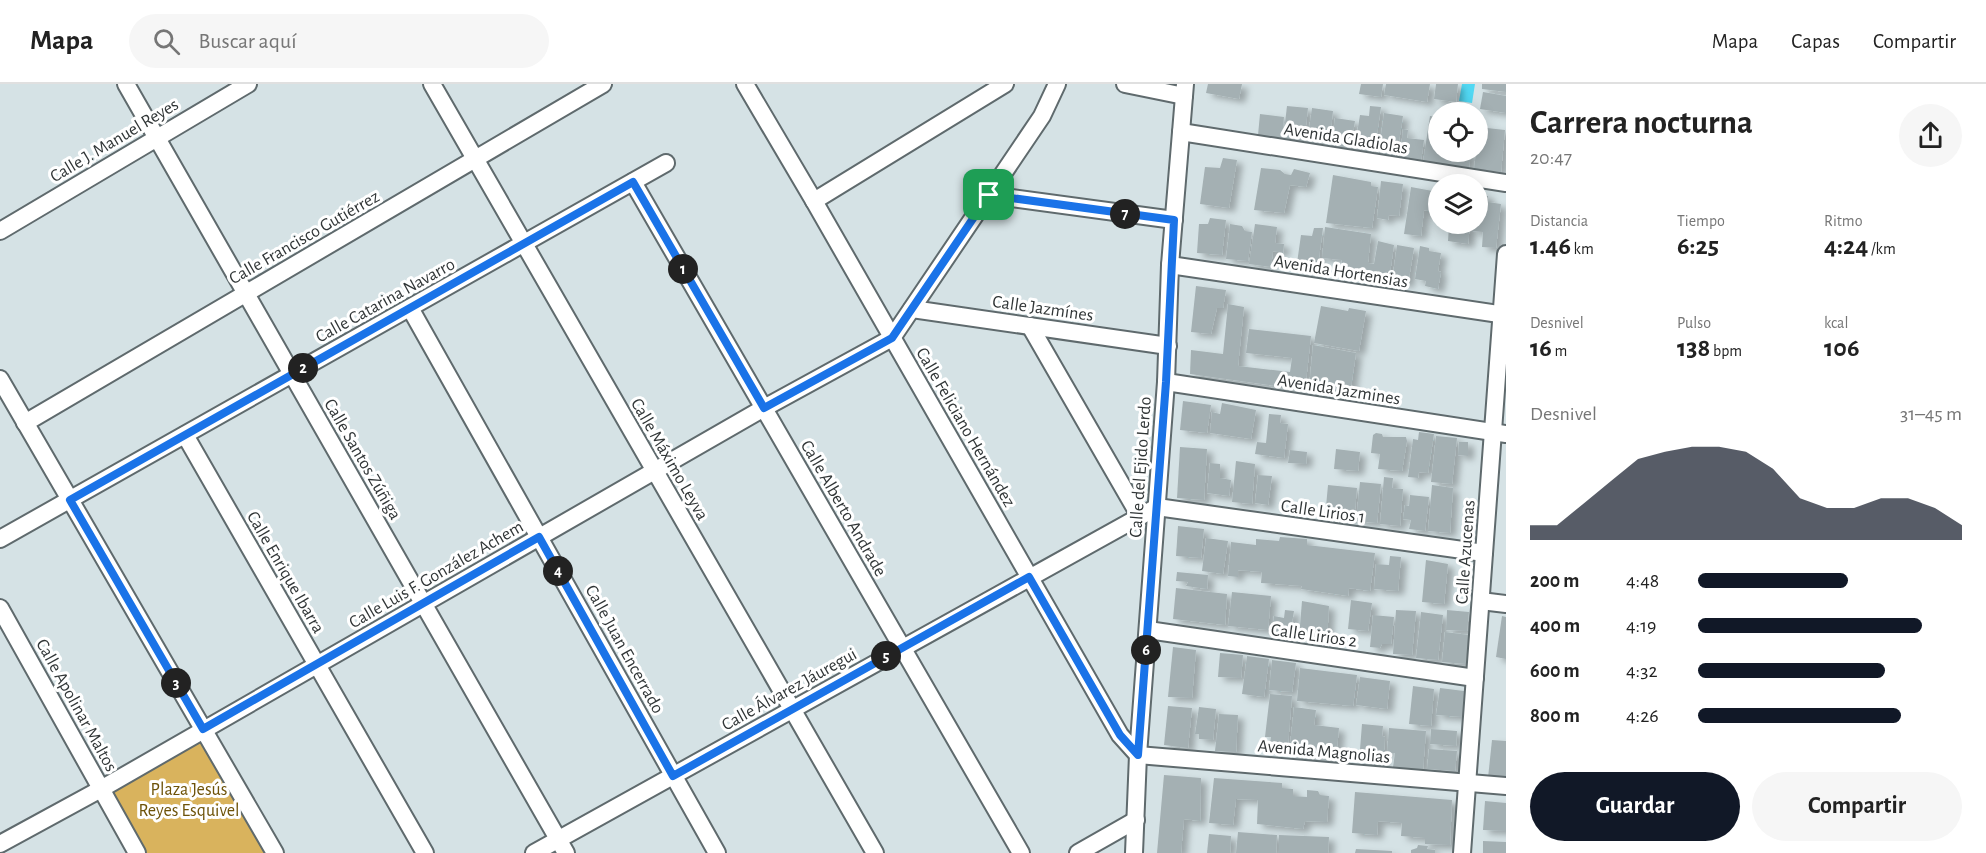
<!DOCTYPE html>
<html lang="es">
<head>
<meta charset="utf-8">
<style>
  body { margin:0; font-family:"Alegreya Sans",sans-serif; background:#f6f6f6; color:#222; height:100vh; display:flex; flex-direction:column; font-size:22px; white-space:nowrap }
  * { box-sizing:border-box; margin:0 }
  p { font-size:20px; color:#767676 }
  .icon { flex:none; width:33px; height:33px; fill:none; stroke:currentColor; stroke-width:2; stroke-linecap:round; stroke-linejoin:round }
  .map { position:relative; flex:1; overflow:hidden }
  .sheet { display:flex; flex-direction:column; background:#fff; width:480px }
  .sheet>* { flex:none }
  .controls { position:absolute; left:1428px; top:18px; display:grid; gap:12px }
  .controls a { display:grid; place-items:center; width:60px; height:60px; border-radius:50%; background:#fff; box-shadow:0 3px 15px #0003; font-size:30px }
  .pin { position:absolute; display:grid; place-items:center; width:51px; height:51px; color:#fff; margin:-26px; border-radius:12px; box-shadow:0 3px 9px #0006 }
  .km { position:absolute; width:30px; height:30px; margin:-15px; border-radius:50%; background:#222; color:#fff; font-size:16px; line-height:30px; text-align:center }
  .round { display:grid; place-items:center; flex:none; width:63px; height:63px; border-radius:32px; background:#f6f6f6 }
  .overview { display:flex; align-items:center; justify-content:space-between; height:102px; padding:0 24px }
  h1 { font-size:33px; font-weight:600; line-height:45px }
  .figures { display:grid; grid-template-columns:repeat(3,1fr); gap:9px; height:102px; padding:6px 24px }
  .figures div { display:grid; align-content:center }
  .figures b { font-size:26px; font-weight:600 }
  .figures small { font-size:16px; font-weight:400 }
  .figures p { font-size:16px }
  .chart { height:168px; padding:12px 24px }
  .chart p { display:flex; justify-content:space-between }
  .chart svg { width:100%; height:108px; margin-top:6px; fill:#111827; opacity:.7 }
  .action { display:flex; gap:12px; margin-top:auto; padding:12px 24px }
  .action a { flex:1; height:69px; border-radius:36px; background:#111827; color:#fff; font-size:24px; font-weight:600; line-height:69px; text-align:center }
  .action a+a { background:#f6f6f6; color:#222 }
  ul { padding:0 24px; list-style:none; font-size:20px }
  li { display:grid; grid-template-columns:96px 72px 1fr; align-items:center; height:45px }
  li i { height:15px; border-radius:8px; background:#111827 }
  header { display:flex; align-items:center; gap:36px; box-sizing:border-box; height:84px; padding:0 30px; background:#fff; border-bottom:2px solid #e0e0e0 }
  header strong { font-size:28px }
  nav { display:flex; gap:33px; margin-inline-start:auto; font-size:21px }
  .search { width:420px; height:54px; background:#f6f6f6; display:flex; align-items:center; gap:15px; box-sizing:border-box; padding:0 21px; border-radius:33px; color:#767676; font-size:22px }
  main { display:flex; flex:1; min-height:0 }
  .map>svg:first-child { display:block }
  .green { fill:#d9b35d }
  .water { fill:#51d8f3 }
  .building { fill:#a4b0b3; filter:url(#shadow) }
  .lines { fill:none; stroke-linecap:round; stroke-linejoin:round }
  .minor-casing { stroke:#5f6a6d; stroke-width:20 }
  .minor { stroke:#fff; stroke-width:16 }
  .route-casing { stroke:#fff; stroke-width:12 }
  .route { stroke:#1a73e8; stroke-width:8 }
  .labels { text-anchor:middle; stroke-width:6; stroke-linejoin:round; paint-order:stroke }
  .street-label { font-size:18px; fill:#313637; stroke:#fff }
  .park-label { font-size:18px; fill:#6d5208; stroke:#fff }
</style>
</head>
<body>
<header>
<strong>Mapa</strong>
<div class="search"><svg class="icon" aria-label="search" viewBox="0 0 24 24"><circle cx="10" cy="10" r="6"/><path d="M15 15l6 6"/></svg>Buscar aquí</div>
<nav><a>Mapa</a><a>Capas</a><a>Compartir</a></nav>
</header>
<main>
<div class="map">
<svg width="1506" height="769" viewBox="0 0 1506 769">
  <defs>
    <filter id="shadow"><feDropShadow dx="6" dy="4" stdDeviation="3" flood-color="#0004"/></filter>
  </defs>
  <rect width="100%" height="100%" fill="#d5e2e5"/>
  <polygon class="green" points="209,644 279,769 137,769 100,703"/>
  <polygon class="water" points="1462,0 1475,0 1472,19 1459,17"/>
  <g class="building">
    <polygon points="1208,0 1242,0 1239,15 1206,9"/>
    <polygon points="1361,0 1383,0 1381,13 1359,10"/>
    <polygon points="1386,0 1430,0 1427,18 1384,11"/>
    <polygon points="1436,0 1458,0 1456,18 1434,15"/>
    <polygon points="1482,0 1506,0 1506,8 1482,5"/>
    <polygon points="1483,8 1506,12 1506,29 1480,25"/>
    <polygon points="1287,22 1308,24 1304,59 1283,56"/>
    <polygon points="1370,22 1381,23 1374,71 1354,68 1360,31 1369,32"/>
    <polygon points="1312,24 1333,27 1330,53 1321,52 1319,60 1307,58"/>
    <polygon points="1384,29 1403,32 1396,76 1378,73"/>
    <polygon points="1260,30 1284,33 1282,54 1258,51"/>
    <polygon points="1430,32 1438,33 1438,68 1471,68 1469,84 1423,78"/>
    <polygon points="1335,34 1355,37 1350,67 1331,64"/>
    <polygon points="1478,43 1505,46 1501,88 1474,85 1476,68 1478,68"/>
    <polygon points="1403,45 1408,46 1407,54 1424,56 1421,77 1400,74"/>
    <polygon points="1223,74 1237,76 1229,124 1200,120 1205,83 1220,84"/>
    <polygon points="1261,84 1280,86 1285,90 1291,91 1294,85 1310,89 1306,103 1290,101 1284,129 1254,126"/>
    <polygon points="1333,91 1371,98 1371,102 1378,103 1372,144 1326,139"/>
    <polygon points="1381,97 1403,100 1399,132 1389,131 1388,136 1377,134"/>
    <polygon points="1411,103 1438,108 1438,129 1424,126 1421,152 1404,150"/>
    <polygon points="1478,111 1488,112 1488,118 1501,120 1496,164 1482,163 1483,148 1473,147 1473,140 1478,140"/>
    <polygon points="1210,134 1226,136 1222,171 1197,169 1199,140 1208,140"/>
    <polygon points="1230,140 1242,142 1245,147 1252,148 1248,177 1226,175"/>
    <polygon points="1255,140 1277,143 1275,159 1284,160 1283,169 1273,167 1271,183 1249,180"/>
    <polygon points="1449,140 1470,140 1468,160 1448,157"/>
    <polygon points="1325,143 1371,150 1368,179 1374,180 1378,157 1394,161 1389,196 1340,191 1342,176 1322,174"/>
    <polygon points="1314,144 1323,144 1317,189 1296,186 1301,151 1312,152"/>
    <polygon points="1397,161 1414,164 1408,200 1392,197"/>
    <polygon points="1420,162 1429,164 1429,167 1441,169 1438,187 1441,188 1438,205 1425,202 1426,197 1415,195"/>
    <polygon points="1196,202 1226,206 1223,224 1217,224 1211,250 1191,248"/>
    <polygon points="1228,220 1244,223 1238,282 1290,288 1292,274 1246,269 1249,245 1311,252 1305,306 1190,290 1191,266 1223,270"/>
    <polygon points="1321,222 1348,227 1349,224 1366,227 1359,267 1314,259"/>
    <polygon points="1313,261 1356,269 1350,310 1309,304"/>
    <polygon points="1183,317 1211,321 1207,349 1180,346"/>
    <polygon points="1222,319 1256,326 1251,355 1210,349 1212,328 1220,330"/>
    <polygon points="1269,330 1281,331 1280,339 1288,340 1284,374 1255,370 1257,358 1266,359"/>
    <polygon points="1419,348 1434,350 1428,389 1419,388 1418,394 1408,393 1413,355 1418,356"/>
    <polygon points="1376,349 1382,350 1383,353 1406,353 1407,357 1402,387 1378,385 1380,370 1371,369 1373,351"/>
    <polygon points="1436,352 1457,354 1452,400 1431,398"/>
    <polygon points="1459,358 1468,358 1468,372 1458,371"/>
    <polygon points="1180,363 1207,365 1204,416 1177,414"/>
    <polygon points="1336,365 1360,368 1358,387 1334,385"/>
    <polygon points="1290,366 1307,368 1306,380 1288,379"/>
    <polygon points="1236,377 1255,380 1252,420 1232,418"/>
    <polygon points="1210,379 1220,380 1220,394 1231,396 1229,412 1207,409"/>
    <polygon points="1258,391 1272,392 1268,421 1255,419"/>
    <polygon points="1384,393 1393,394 1392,404 1403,405 1400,442 1380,440"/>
    <polygon points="1360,398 1381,400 1377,439 1356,437"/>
    <polygon points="1328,401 1357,404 1354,436 1325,433"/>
    <polygon points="1432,401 1453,404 1450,449 1428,447"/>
    <polygon points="1410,411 1429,413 1425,447 1409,445 1411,436 1403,435 1405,421 1409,422"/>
    <polygon points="1178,442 1204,445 1201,474 1176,472"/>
    <polygon points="1280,453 1307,455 1307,461 1375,469 1370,507 1349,504 1348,512 1301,505 1302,502 1261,499 1262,488 1238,486 1238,493 1228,492 1231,458 1256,461 1256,455 1279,457"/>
    <polygon points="1206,454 1228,457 1223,490 1202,487"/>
    <polygon points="1390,472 1401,473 1398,507 1374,505 1376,480 1389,481"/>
    <polygon points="1426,476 1448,480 1444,520 1422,518"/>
    <polygon points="1177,488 1208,491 1207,505 1186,502 1188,498 1176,497"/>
    <polygon points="1176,504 1227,510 1225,541 1173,535"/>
    <polygon points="1232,508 1271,512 1268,546 1228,542"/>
    <polygon points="1351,516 1372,519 1368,547 1348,545"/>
    <polygon points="1302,517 1329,522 1327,556 1299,554"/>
    <polygon points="1285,526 1294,527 1290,551 1272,548 1274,532 1284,534"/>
    <polygon points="1396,526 1416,527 1412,571 1393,570"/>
    <polygon points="1447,526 1469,528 1467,547 1446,546"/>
    <polygon points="1421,528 1443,531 1438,576 1416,574"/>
    <polygon points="1373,531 1394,533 1391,560 1382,560 1380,564 1370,563"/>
    <polygon points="1502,532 1506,533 1506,575 1496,573"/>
    <polygon points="1445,548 1469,551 1466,580 1442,578"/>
    <polygon points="1173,563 1196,566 1192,614 1168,613"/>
    <polygon points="1220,569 1243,571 1241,594 1218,593"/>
    <polygon points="1247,572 1269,575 1264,613 1242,610"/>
    <polygon points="1272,576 1296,579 1292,608 1269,606"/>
    <polygon points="1300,584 1357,591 1353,622 1297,617"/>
    <polygon points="1360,593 1390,597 1387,625 1356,621"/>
    <polygon points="1413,602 1434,605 1431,642 1409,640"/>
    <polygon points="1440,604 1464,607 1463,633 1436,631"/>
    <polygon points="1270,610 1292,612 1288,661 1270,659 1271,653 1265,653"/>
    <polygon points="1168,622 1192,624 1188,664 1164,661"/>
    <polygon points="1199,623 1216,625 1213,656 1199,655 1199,650 1195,650"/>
    <polygon points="1294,623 1316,626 1314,641 1339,644 1336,675 1289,671"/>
    <polygon points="1219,630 1238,631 1236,668 1215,667"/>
    <polygon points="1362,640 1383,642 1382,652 1385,653 1383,680 1359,678"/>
    <polygon points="1389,644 1426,647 1423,686 1393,683 1395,669 1387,669"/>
    <polygon points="1431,645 1457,647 1456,662 1430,660"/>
    <polygon points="1492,656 1506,657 1506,696 1488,694"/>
    <polygon points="1429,665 1457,667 1455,687 1427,685"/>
    <polygon points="1164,691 1201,694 1200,737 1184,735 1181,769 1157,769"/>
    <polygon points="1214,694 1282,699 1282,704 1293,705 1293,712 1307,713 1307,706 1318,707 1320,711 1329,712 1327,738 1305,737 1303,745 1257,740 1258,716 1236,715 1233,741 1209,739"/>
    <polygon points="1355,708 1452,716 1450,761 1425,760 1425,754 1401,752 1402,739 1378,737 1377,751 1352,749"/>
    <polygon points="1485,717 1506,719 1506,747 1483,746"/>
    <polygon points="1238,748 1277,751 1276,769 1236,769"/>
    <polygon points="1209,750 1231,752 1230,769 1207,769"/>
    <polygon points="1279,751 1329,753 1328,769 1279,769"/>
    <polygon points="1483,757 1506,758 1506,769 1483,769"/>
    <polygon points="1418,761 1428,762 1427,765 1435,766 1435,769 1411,769 1411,766 1417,764"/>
    <polygon points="1356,765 1392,767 1392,769 1355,769"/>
  </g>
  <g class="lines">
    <defs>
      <g id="minor">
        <polyline points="126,0 566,769"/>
        <polyline points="432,0 875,769"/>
        <polyline points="745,0 814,117 1120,651 1138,671 1506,702"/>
        <polyline points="1125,0 1184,12"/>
        <polyline points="1181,48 1506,99"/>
        <polyline points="633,98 1021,769"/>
        <polyline points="989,111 1174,136"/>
        <polyline points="814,117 1005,0"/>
        <polyline points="0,147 248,0"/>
        <polyline points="1170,181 1506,231"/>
        <polyline points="410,224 717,769"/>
        <polyline points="912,225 1168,262"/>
        <polyline points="1030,242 1139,431"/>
        <polyline points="0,295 275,769"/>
        <polyline points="1166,298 1506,350"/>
        <polyline points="25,339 603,0"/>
        <polyline points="185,351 425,769"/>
        <polyline points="0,455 666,79"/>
        <polyline points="1481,517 1506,520"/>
        <polyline points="0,524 137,769"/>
        <polyline points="1148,546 1475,594"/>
        <polyline points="0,760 101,705 764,324 892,254 1042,32 1057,0"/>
        <polyline points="534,769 1157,423 1484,469"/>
        <polyline points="1078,769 1136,736"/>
        <polyline points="1134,769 1138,671 1166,298 1170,181 1185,0"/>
        <polyline points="1462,769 1506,170"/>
      </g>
    </defs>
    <use href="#minor" class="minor-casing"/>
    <use href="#minor" class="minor"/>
  </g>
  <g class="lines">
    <defs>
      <polygon id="route" points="633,98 764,324 892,254 989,111 1174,136 1166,298 1138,671 1120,651 1029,493 673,692 539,453 203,645 70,416"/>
    </defs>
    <use href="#route" class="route-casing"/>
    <use href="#route" class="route"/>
  </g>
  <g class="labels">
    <g class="street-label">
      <text transform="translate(1346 54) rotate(9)" y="6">Avenida Gladiolas</text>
      <text transform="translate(114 56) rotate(-31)" y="6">Calle J. Manuel Reyes</text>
      <text transform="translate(304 153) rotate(-30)" y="6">Calle Francisco Gutiérrez</text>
      <text transform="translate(1341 187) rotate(9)" y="6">Avenida Hortensias</text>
      <text transform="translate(385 216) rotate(-29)" y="6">Calle Catarina Navarro</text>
      <text transform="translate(1043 224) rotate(8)" y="6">Calle Jazmínes</text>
      <text transform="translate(1339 305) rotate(9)" y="6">Avenida Jazmines</text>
      <text transform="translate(966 343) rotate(60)" y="6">Calle Feliciano Hernández</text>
      <text transform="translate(363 375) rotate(60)" y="6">Calle Santos Zúñiga</text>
      <text transform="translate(670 375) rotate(60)" y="6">Calle Máximo Leyva</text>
      <text transform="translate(1140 383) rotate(-86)" y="6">Calle del Ejido Lerdo</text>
      <text transform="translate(844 424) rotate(60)" y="6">Calle Alberto Andrade</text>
      <text transform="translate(1323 427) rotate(8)" y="6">Calle Lirios 1</text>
      <text transform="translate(1465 468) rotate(-86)" y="6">Calle Azucenas</text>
      <text transform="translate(286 488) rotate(60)" y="6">Calle Enrique Ibarra</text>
      <text transform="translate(436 490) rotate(-30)" y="6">Calle Luis F. González Achem</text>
      <text transform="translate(1314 551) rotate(8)" y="6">Calle Lirios 2</text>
      <text transform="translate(625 565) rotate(61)" y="6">Calle Juan Encerrado</text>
      <text transform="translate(789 605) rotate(-29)" y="6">Calle Álvarez Jáuregui</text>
      <text transform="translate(77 621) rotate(61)" y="6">Calle Apolinar Maltos</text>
      <text transform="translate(1324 667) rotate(5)" y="6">Avenida Magnolias</text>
    </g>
    <g class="park-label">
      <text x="189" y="711">Plaza Jesús<tspan x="189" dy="21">Reyes Esquivel</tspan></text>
    </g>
  </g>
</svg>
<div class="controls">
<a><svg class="icon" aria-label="locate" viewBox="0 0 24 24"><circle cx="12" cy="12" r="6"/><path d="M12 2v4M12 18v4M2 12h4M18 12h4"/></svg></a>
<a><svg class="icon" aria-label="layers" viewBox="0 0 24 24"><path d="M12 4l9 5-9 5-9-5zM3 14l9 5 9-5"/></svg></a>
</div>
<div class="pin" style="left:989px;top:111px;background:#1e9e55"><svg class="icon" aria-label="arrive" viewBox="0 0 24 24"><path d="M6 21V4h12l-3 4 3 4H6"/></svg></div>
<b class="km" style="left:683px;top:185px">1</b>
<b class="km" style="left:303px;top:284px">2</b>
<b class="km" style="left:176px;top:599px">3</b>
<b class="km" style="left:558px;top:487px">4</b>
<b class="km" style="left:886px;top:572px">5</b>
<b class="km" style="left:1146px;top:566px">6</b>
<b class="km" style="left:1125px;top:130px">7</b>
</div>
<section class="sheet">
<div class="overview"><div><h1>Carrera nocturna</h1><p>20:47</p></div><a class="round"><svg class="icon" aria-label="share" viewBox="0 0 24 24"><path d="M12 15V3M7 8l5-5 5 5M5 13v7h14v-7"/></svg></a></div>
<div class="figures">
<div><p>Distancia</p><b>1.46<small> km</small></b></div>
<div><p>Tiempo</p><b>6:25</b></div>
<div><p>Ritmo</p><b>4:24<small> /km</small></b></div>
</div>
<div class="figures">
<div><p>Desnivel</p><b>16<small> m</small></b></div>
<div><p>Pulso</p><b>138<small> bpm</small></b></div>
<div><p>kcal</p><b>106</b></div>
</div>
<div class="chart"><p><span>Desnivel</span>31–45 m</p>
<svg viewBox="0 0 160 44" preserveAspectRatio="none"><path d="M0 44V38L10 38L20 29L30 20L40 11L50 8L60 6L70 6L80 8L90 15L100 27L110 31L120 31L130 27L140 27L150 31L160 38V44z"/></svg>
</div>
<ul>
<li><b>200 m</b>4:48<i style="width:57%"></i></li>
<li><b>400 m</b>4:19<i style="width:85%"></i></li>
<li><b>600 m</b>4:32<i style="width:71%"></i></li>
<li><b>800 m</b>4:26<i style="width:77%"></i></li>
</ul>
<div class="action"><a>Guardar</a><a>Compartir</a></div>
</section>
</main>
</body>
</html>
